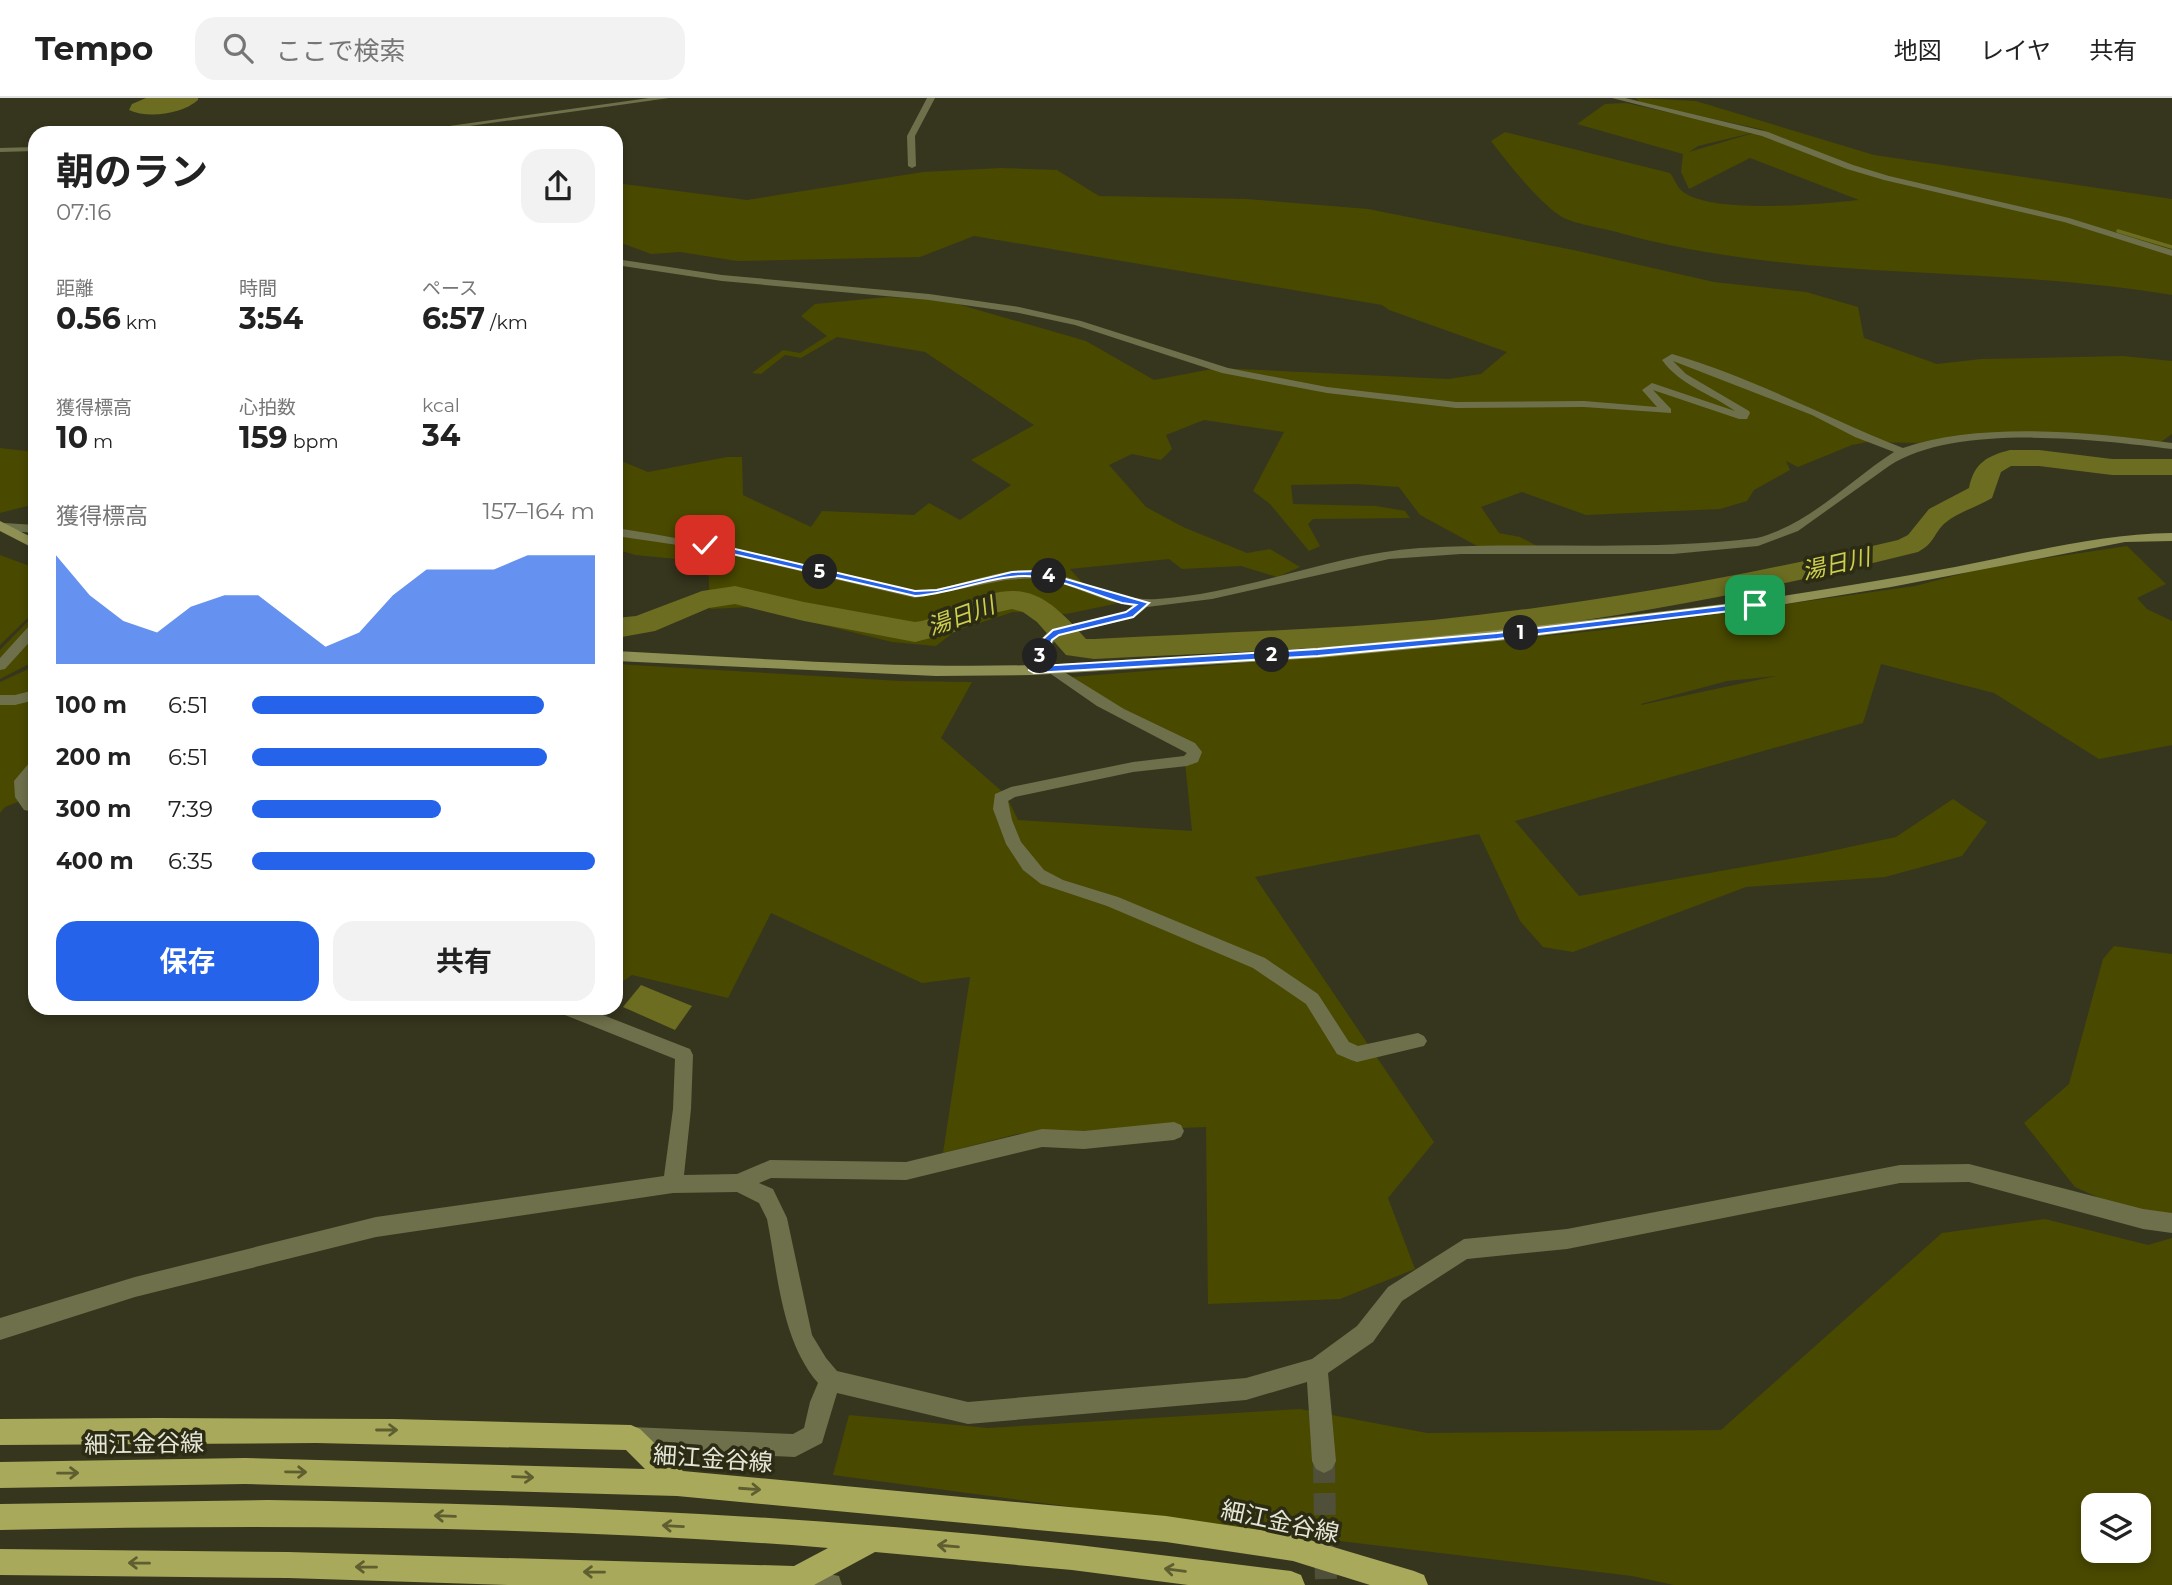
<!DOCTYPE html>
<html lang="ja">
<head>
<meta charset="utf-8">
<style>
  body { margin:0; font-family:Montserrat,"Noto Sans JP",sans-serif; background:#f2f2f2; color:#222; height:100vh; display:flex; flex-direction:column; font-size:26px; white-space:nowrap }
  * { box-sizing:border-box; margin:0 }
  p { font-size:23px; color:#767676 }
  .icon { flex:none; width:38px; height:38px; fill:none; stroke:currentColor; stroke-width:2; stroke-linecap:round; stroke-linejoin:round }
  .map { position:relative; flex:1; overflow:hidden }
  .details { position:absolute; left:28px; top:28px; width:595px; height:889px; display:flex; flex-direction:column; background:#fff; border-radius:21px; box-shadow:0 4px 10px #0003 }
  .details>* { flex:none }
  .fabs { position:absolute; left:2081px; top:1395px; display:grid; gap:14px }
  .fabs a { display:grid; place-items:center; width:70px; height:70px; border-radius:14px; background:#fff; box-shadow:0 4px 10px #0003; font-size:35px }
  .pin { position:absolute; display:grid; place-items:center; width:60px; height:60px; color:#fff; margin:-30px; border-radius:14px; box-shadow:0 4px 10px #0006 }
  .km { position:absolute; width:35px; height:35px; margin:-18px; border-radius:50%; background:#222; color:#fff; font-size:19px; line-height:35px; text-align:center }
  .round { display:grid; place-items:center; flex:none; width:74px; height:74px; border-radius:21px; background:#f2f2f2 }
  .overview { display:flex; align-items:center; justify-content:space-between; height:119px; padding:0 28px }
  h1 { font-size:38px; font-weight:700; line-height:52px }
  .metrics { display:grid; grid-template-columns:repeat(3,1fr); gap:10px; height:119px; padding:7px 28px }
  .metrics div { display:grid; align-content:center }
  .metrics b { font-size:30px; font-weight:700 }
  .metrics small { font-size:19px; font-weight:400 }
  .metrics p { font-size:19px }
  .chart { height:196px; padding:14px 28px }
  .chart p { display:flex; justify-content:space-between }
  .chart svg { width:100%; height:126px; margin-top:7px; fill:#2563eb; opacity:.7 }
  .primary-button { display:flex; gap:14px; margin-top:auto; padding:14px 28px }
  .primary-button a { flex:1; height:80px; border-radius:21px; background:#2563eb; color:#fff; font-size:28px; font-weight:700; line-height:80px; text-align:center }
  .primary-button a+a { background:#f2f2f2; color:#222 }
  ul { padding:0 28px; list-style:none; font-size:23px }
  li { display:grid; grid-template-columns:112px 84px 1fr; align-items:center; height:52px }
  li i { height:18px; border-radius:9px; background:#2563eb }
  header { display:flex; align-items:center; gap:42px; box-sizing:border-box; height:98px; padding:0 35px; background:#fff; border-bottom:2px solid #e0e0e0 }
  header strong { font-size:33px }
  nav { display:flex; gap:38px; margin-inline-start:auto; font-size:24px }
  .search { width:490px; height:63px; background:#f2f2f2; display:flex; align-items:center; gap:18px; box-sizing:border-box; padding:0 24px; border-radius:21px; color:#767676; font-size:26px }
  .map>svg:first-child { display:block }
  .green { fill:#494900; fill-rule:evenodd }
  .water { fill:#6c6d21 }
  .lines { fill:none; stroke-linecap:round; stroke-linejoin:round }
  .stream { stroke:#6c6d21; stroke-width:3.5 }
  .river { fill:#6c6d21; fill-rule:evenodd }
  .street-tunnel { stroke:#50503a; stroke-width:22; stroke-dasharray:22 10; stroke-linecap:butt }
  .street { fill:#6e704b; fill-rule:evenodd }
  .secondary { fill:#8f9054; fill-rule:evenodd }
  .primary { fill:#a8a95a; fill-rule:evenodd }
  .oneway { stroke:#5e5e30 }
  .route { fill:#2563eb; stroke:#fff; stroke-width:2 }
  .labels { text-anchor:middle; stroke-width:7; stroke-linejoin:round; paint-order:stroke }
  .water-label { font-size:23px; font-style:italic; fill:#cecf4c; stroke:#2c2c14 }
  .near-street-label { font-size:24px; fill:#e5e6d7; stroke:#2c2c14 }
</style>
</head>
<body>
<header>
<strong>Tempo</strong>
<div class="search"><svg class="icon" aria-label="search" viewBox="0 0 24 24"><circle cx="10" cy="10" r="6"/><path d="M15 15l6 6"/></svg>ここで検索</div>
<nav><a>地図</a><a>レイヤ</a><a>共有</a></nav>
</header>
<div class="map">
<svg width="2172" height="1487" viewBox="0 0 2172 1487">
  <rect width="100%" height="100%" fill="#36361e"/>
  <g class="green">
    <path d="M1636,0L1696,3L1874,57L2172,101V197C1989,166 1799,185 1620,135C1604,130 1571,126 1559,117C1536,101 1508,65 1491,43L1505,34L1670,75C1674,80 1677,89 1682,93C1711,117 1821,106 1859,102L1750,60L1689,91L1681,74L1683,56L1577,26L1605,6L1626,5L1756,34L1698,48L1689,54L1764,32L1641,5Z"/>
    <polygon points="1001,70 1057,72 1099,98 1247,101 1368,111 1578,153 1714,184 1806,194 1858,209 1864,240 1937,266 1981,261 2123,258 2172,263 2172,336 2161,344 2031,337 1922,345 1867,344 1852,347 1798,369 1786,363 1790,372 1754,392 1747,403 1720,411 1586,417 1522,394 1481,409 1499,435 1520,439 1539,449 1479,449 1420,417 1399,389 1356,386 1291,387 1293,406 1376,408 1405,413 1410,420 1313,421 1308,426 1320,448 1309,453 1270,406 1253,393 1284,334 1204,322 1166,337 1172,351 1161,362 1132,356 1109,367 1146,409 1183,429 1247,455 1270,451 1300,469 1277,479 1241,468 1182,471 1169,461 1070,471 1093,497 1119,505 1066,516 1013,514 955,533 936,548 892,544 751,509 710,511 708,464 635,457 616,451 616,361 648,374 727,359 742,359 743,397 811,429 822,413 914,417 929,405 960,422 1011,387 971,362 1034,327 925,254 837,239 801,260 785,257 761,276 752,275 783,252 800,255 827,238 801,218 815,206 888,199 947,203 1086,243 1154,282 1217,270 1448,281 1481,276 1507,254 1389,212 1382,207 974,138 920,159 737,163 680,154 651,156 616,143 616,85 747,102 923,74"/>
    <polygon points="0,350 35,354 35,406 0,415"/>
    <path d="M2127,448L2166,486L2137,500L2147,511L2172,523V647L2099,661L1994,595L1881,566L1863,625L1515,723L1579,798L1817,756L1896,739L1953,701L1987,724L1962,758L1885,779L1746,789L1573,854L1543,849L1520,823L1479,736L1255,779L1434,1044L1388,1100L1415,1171L1340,1201L1208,1206L1206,1029L1017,1036L943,1055L970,879L922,885L771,815L728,900L632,877L616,888V566L900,583L972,584L941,640L1006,697L1018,722L1192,733L1185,664L1186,652L1072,579L1453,548L1603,532L1915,488L1988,469ZM1776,578L1641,607V606L1727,583Z"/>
    <polygon points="0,457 35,470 35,513 0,547"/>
    <polygon points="35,516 35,563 0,581 0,552"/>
    <polygon points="35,568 35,697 5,709 0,715 0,584"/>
    <polygon points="2114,848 2172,856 2172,1133 2075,1089 2024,1025 2069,986 2103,861"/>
    <path d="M2045,1121L2148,1147L2172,1140V1487H1674L1632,1478L1214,1428L833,1377L849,1317L988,1330L1300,1311L1427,1335L1721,1332L1942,1135ZM2093,1407H2138V1452H2093Z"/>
  </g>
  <g class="water">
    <path d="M146,0H198V2C182,16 148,21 129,12L132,6Z"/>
    <polygon points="641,887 692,908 675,932 623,909"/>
  </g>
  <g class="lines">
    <polyline class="stream" points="2118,133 2172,149"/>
    <path class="river" d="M2010,352H2039L2112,361H2172V377H2112L2039,368H2011L2001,374L1992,400C1977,409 1958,414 1945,425C1933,436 1935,445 1918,454C1759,494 1597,525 1433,541C1320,552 1207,555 1094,561L1066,557L1037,524L1023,514L1012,511L994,515L954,534L915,544L804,523L735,506L709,510L655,533L616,540V520L636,518L702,493L735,488L804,504L915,524C933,522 948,513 965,505C1024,479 1047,497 1086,541H1094C1207,535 1320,532 1433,522C1590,506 1745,478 1898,442L1908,437L1929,411L1969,390C1974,365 1987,358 2010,352Z"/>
    <polyline class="street-tunnel" points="1324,1363 1326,1487"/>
    <g class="street">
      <polygon points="649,0 669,0 420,35 399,35"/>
      <polygon points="927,0 935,0 915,38 916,68 912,70 908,68 907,38"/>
      <polygon points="1612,0 1625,0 1768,34 1853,67 1889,78 2069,120 2172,152 2172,158 2064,124 1884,82 1847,71 1762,38"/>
      <polygon points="35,49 35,53 0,54 0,50"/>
      <path d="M616,161L722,177L929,196L1019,209L1081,223L1228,270L1327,289L1456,304L1584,303L1657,309L1642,292L1652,285L1735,313C1710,295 1681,288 1662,262L1672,256C1752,279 1826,320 1903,350C1978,323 2094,334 2172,345V351C2095,341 1955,325 1889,368L1798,433L1758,448L1673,456H1461L1389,461L1212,501L1147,509L1134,520L1061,537L1054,543L1039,575L1034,576L1027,572L1041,541L1051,531L1125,514L1132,508L1109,503L1055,483L1037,480L1006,482L915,500L705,451L616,438V430C680,440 742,452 805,467C840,475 877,487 913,492C943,495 988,474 1021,472C1070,470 1109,504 1157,501C1246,496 1330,456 1420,450C1533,443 1645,454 1757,440C1810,426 1849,383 1894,354L1855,339L1812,317L1673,263L1686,276L1749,313L1750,315L1747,321H1739L1653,292L1671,311V315L1584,309L1456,310L1327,295L1222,275L1075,227L1019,215L929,202L722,183L616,167Z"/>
      <polygon points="4,425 35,427 35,435 0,432 0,426"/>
      <polygon points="35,526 35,538 5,571 0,572 0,560 30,527"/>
      <polygon points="1053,567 1124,611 1195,645 1202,654 1198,664 1187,668 1133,674 1015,699 1008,703 1012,722 1021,744 1044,772 1063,782 1118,799 1265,860 1318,896 1349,944 1358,948 1418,935 1424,938 1427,943 1424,948 1357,964 1351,962 1337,956 1306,906 1253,870 1107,808 1041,786 1023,772 1006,746 993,711 995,696 1011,689 1133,664 1184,658 1187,655 1097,608 1048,574 1046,571"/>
      <polygon points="35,592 35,602 15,607 0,607 0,597 15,597"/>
      <polygon points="35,663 35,678 30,684 31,698 35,702 35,714 24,712 15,699 14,683 30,664"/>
      <path d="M557,910H585L690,951L693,957L691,1011L684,1077L737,1076L770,1062L906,1064L1042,1031L1084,1033L1174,1024L1181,1027L1184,1033L1181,1039L1174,1042L1084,1051L1042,1049L906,1082L771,1080L759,1085L773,1091L787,1120L812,1237L826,1260L837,1273L968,1304L1246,1280L1312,1261L1357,1228L1388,1189L1464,1141L1567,1131L1900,1067L1969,1066L2143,1111L2172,1115V1135L2143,1131L1969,1084L1900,1085L1567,1151L1467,1161L1402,1203L1373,1244L1328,1275L1336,1363L1332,1371L1324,1375L1316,1371L1312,1363L1307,1284L1246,1302L968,1326L837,1295L822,1345L795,1359L631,1351L623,1348L620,1340L623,1332L631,1329L793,1336L804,1330L810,1304L818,1285C781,1242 778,1176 767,1121L759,1105L737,1094L673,1095L376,1139L135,1199L0,1242V1220L135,1179L376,1119L664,1078L673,1011L675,961L560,915Z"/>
      <polygon points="798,1470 839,1478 842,1487 788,1487 786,1482 789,1473"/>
    </g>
    <g class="secondary">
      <polygon points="0,423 35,441 35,451 0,433"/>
      <path d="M2172,435V443L2125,444L1891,489L1755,511L1498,543L1318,560L1034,577L936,578L616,563V553C755,560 894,571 1033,567C1253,560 1472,536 1691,510C1779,500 1867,485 1955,469C2027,455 2099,436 2172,435Z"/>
    </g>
    <g class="primary">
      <polygon points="158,1320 394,1321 631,1327 640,1331 683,1373 1166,1418 1293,1437 1414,1473 1424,1477 1428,1487 1370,1487 1293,1463 1166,1444 677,1398 245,1386 0,1390 0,1364 245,1360 645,1371 626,1352 316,1345 0,1347 0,1321"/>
      <path d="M268,1402C492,1405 716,1413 939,1433C1057,1443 1174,1459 1291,1473L1301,1477L1305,1487H1188L1072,1472L875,1454L814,1487H508L288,1480L0,1477V1451L288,1454L794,1468L828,1450C552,1428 276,1426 0,1432V1406Z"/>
    </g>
  </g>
  <defs><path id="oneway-shaft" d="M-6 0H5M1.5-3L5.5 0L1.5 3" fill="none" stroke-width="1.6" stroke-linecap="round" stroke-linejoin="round" transform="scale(1.75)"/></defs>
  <g class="oneway">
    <use href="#oneway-shaft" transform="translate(387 1332)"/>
    <use href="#oneway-shaft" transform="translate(296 1374) rotate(1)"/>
    <use href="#oneway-shaft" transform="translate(68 1375) rotate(-1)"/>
    <use href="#oneway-shaft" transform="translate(523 1379) rotate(2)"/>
    <use href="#oneway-shaft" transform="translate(750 1391) rotate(4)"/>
    <use href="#oneway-shaft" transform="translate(445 1418) rotate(-178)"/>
    <use href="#oneway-shaft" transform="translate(673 1428) rotate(-177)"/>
    <use href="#oneway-shaft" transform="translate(948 1448) rotate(-175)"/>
    <use href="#oneway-shaft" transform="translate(139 1465) rotate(-179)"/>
    <use href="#oneway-shaft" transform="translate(366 1469) rotate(-179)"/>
    <use href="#oneway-shaft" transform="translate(1175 1472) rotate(-173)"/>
    <use href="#oneway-shaft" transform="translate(594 1474) rotate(-179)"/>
  </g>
  <path class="route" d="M705,444L915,493L937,492L1012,474L1038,473L1149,505L1133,519L1059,537L1052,542L1041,568L1318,551L1497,535L1755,504L1760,507L1755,510L1497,541L1318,558L1034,575L1029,572L1043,541L1053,532L1126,514L1136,507L1122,505C1095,497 1066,483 1038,479C1000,473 954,496 915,498L702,449V445Z"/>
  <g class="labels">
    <g class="water-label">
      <text transform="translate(1836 466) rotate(-13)" y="8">湯日川</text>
      <text transform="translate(961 518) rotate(-20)" y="8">湯日川</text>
    </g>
    <g class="near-street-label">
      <text transform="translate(144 1346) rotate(-1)" y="8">細江金谷線</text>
      <text transform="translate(713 1361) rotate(4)" y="8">細江金谷線</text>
      <text transform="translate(1280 1424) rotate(12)" y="8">細江金谷線</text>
    </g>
  </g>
</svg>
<div class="fabs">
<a><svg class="icon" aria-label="layers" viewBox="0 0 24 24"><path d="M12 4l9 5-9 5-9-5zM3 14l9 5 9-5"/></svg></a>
</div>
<div class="pin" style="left:1755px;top:507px;background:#1e9e55"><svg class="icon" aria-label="arrive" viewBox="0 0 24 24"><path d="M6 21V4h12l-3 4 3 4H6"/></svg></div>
<div class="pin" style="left:705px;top:447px;background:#d93025"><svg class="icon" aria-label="check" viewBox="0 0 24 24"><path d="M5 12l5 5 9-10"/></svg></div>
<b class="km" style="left:1521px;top:535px">1</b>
<b class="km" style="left:1272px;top:557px">2</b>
<b class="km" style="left:1040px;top:558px">3</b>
<b class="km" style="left:1049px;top:478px">4</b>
<b class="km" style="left:820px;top:474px">5</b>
<section class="details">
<div class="overview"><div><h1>朝のラン</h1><p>07:16</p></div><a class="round"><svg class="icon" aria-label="share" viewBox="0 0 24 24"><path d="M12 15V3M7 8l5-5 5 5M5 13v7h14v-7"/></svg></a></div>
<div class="metrics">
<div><p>距離</p><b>0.56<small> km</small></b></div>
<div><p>時間</p><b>3:54</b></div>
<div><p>ペース</p><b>6:57<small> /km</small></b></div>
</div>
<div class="metrics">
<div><p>獲得標高</p><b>10<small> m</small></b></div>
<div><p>心拍数</p><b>159<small> bpm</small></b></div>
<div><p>kcal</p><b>34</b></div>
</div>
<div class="chart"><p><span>獲得標高</span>157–164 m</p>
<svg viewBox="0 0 160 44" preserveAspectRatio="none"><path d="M0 44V6L10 20L20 29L30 33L40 24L50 20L60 20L70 29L80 38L90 33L100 20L110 11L120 11L130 11L140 6L150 6L160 6V44z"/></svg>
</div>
<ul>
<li><b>100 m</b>6:51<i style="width:85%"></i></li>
<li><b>200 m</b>6:51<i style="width:86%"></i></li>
<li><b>300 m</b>7:39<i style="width:55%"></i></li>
<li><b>400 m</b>6:35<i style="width:100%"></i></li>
</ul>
<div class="primary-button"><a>保存</a><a>共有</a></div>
</section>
</div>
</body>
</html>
